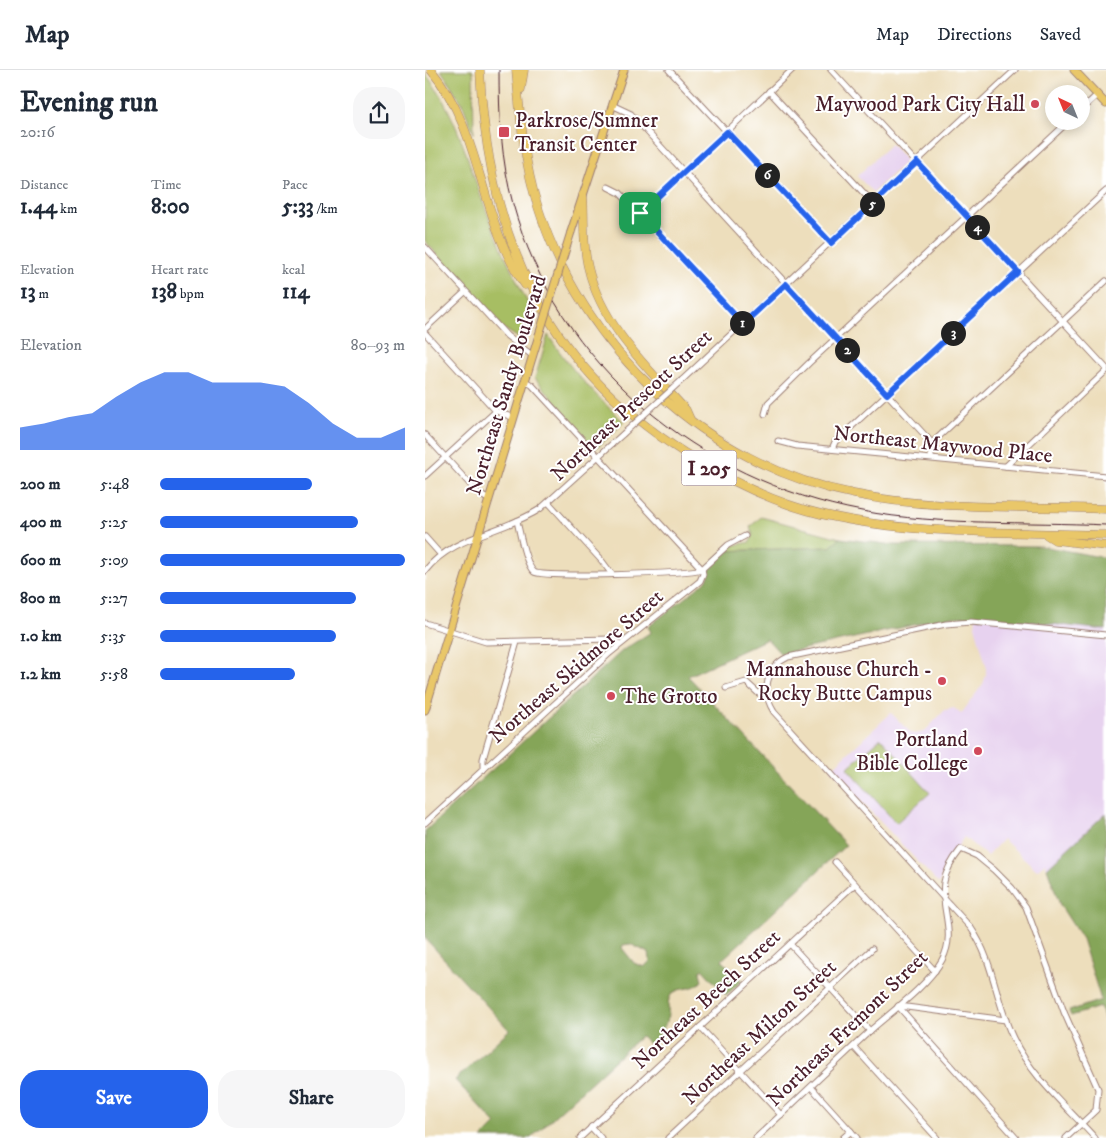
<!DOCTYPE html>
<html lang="en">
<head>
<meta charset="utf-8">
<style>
  body { margin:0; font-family:"IM FELL DW Pica",serif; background:#f6f6f7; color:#1f2937; height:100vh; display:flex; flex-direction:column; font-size:19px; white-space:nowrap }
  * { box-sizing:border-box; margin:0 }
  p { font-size:16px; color:#747a83 }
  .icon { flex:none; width:28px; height:28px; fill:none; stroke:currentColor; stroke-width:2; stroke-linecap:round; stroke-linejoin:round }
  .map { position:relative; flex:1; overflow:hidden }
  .details { display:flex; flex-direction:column; background:#fff; width:425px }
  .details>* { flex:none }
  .needle { width:32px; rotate:317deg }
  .fabs { position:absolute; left:620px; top:15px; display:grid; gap:10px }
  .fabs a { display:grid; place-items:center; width:45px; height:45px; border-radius:50%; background:#fff; box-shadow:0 2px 12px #0003; font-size:25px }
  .pin { position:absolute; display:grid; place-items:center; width:42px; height:42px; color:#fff; margin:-21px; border-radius:10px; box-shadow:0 2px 8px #0006 }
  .km { position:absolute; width:25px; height:25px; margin:-12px; border-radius:50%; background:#222; color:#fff; font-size:14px; line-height:25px; text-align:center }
  .round { display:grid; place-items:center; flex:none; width:52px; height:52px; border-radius:20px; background:#f6f6f7 }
  .headline { display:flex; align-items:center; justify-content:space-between; height:85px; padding:0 20px }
  h1 { font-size:28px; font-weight:700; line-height:38px }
  .figures { display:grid; grid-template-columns:repeat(3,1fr); gap:8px; height:85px; padding:5px 20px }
  .figures div { display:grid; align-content:center }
  .figures b { font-size:21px; font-weight:700 }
  .figures small { font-size:14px; font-weight:400 }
  .figures p { font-size:14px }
  .chart { height:140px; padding:10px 20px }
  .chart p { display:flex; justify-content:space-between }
  .chart svg { width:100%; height:90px; margin-top:5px; fill:#2563eb; opacity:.7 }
  .button { display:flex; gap:10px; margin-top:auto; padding:10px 20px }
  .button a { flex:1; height:58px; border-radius:20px; background:#2563eb; color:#fff; font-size:20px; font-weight:700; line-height:58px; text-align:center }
  .button a+a { background:#f6f6f7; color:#1f2937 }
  ul { padding:0 20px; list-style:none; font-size:16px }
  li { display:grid; grid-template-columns:80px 60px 1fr; align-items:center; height:38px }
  li i { height:12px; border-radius:6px; background:#2563eb }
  header { display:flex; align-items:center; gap:30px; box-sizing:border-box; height:70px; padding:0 25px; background:#fff; border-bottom:1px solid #e0e1e3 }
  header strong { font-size:24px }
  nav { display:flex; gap:28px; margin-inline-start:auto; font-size:18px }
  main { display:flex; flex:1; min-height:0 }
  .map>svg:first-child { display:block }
  .built { fill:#e7d2ef }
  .green { fill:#a7be63; stroke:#786e47 }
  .forest { fill:#85a559; stroke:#686242; fill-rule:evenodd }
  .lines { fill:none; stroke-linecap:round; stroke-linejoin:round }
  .minor-casing { stroke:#9c7e74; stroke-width:7 }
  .major-casing { stroke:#9c7e74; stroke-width:9 }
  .highway-casing { stroke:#9c7e74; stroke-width:9 }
  .minor { stroke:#fff; stroke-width:5 }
  .major { stroke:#e9c769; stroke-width:7 }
  .highway { stroke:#e9c769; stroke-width:8 }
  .tram { stroke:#4a1f2b; stroke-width:1 }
  .minor-bridge-casing { stroke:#9c7e74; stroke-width:7; stroke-linecap:butt }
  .major-bridge-casing { stroke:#9c7e74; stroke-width:9; stroke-linecap:butt }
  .minor-bridge { stroke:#fff; stroke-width:5 }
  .major-bridge { stroke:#e9c769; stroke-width:7 }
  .route-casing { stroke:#fff; stroke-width:10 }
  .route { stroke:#2563eb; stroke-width:6 }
  .poi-dot { fill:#d1495b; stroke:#fff; stroke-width:2 }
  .labels { text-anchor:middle; stroke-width:4; stroke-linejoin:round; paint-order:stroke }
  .shield { fill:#fff; stroke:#80626b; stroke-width:1 }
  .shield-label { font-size:20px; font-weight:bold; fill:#4a1f2b }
  .poi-label { font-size:21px; fill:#4a1f2b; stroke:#fff; text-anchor:end }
  .street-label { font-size:21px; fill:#4a1f2b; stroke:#fff }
</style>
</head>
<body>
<header>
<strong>Map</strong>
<nav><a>Map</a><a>Directions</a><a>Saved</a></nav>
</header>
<main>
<section class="details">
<div class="headline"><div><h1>Evening run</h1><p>20:16</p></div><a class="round"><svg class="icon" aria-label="share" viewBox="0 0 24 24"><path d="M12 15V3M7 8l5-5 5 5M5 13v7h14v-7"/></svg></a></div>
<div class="figures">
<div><p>Distance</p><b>1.44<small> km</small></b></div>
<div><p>Time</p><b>8:00</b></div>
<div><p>Pace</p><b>5:33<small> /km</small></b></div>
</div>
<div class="figures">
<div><p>Elevation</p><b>13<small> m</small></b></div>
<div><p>Heart rate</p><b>138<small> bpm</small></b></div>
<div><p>kcal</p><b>114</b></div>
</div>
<div class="chart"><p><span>Elevation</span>80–93 m</p>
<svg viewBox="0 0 160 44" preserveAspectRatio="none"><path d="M0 44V33L10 31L20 28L30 26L40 18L50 11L60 6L70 6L80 11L90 11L100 11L110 13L120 21L130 31L140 38L150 38L160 33V44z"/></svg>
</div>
<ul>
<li><b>200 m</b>5:48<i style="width:62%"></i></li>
<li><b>400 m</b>5:25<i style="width:81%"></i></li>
<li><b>600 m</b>5:09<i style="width:100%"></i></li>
<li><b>800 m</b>5:27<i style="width:80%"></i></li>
<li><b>1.0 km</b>5:35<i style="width:72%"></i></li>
<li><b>1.2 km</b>5:58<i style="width:55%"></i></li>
</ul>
<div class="button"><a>Save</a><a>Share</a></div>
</section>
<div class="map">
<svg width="681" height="1068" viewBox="0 0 681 1068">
  <rect width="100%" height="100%" fill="#fff"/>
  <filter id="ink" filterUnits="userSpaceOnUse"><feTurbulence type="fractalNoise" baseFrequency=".02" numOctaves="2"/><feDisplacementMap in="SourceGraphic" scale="10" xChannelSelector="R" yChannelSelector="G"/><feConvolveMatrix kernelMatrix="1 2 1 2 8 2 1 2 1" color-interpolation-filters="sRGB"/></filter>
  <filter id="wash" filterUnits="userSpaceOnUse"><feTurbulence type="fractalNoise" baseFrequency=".0096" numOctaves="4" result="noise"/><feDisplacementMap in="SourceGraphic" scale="20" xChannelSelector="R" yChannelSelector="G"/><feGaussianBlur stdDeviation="1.12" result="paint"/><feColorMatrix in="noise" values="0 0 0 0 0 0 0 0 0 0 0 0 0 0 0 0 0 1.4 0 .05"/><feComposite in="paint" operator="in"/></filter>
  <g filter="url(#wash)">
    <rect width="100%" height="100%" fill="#eddebc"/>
    <g class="built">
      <polygon points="466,74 481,91 448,122 432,106"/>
      <polygon points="551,546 681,560 681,743 622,798 620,793 612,800 578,769 562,786 539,767 519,797 514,814 406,699 466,643 486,663 490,664 499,662 520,640 529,638 536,644 558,614 561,605 561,595 550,556"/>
    </g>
    <g class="green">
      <polygon points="16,0 48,0 49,64 37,33"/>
      <path d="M0,3C29,40 40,81 55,124C70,165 88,204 108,243L98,271L78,258L0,171Z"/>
      <path d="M123,265C145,299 170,325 199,352L173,377L169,378L110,308Z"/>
      <polygon points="336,447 415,468 406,477 299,481 305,476 325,472 328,465 325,457"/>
      <polygon points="456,668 505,723 471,753 422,698"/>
    </g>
    <g class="forest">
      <path d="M415,468L469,475L616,476L681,488V560L563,547H525L356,584L342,569L263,606L421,775L297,890L317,911L301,925L277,899L275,902L277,911C269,921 257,916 248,923C241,929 244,938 243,946C241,958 231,966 228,978L216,966L106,1068H57L71,1054L30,1010L84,960L0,868V761L198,580L226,562L223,557L280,512L284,506L283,496L299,481L405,477ZM205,874L224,883L225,891L219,897L209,893L197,878L198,875Z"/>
      <polygon points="681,743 681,953 675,937 646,946 644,941 676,930 657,869 635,835 622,798"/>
    </g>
  </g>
  <g filter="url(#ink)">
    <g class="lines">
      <defs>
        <g id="minor">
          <polyline points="244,0 406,173"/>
          <polyline points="406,0 681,298"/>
          <polyline points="344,21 448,133"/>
          <polyline points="187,35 206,44 507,373"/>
          <polyline points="656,40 672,25"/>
          <polyline points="183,117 195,123 318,254"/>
          <polyline points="215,143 367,0"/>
          <polyline points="0,177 82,266 108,286"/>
          <polyline points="0,259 40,222"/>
          <polyline points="0,263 71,341 89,348"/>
          <polyline points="257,310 590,0"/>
          <polyline points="100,311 107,315 277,499"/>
          <polyline points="340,344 343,333 384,293 644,51"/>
          <polyline points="0,365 53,423 64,430"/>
          <polyline points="353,371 372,376 681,406"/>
          <polyline points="407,379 410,372 681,121"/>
          <polyline points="506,388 507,373 681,211"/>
          <polyline points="581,396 681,301"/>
          <polyline points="0,406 71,341"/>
          <polyline points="124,433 177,491 186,503"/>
          <path d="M92,451C95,463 100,494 109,502C117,508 261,504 277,499"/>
          <polyline points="0,467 16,485"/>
          <polyline points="277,499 303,475 320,466"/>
          <path d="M0,501C28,465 78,463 115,439L198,364"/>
          <polyline points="0,553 61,572 187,569 195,574"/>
          <polyline points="301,618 321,612 333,623 341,623"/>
          <polyline points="58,700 58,689 92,572"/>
          <polyline points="0,753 185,583 275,511 278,504 277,499"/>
          <polyline points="410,792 510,901"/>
          <polyline points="365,874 445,961"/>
          <polyline points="473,936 591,1068"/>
          <polyline points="474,936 581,950"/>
          <polyline points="275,957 356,1045"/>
          <polyline points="429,977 512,1068"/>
          <polyline points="386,1017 432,1068"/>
          <polyline points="166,1057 176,1068"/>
          <polyline points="155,1068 430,814"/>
          <polyline points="243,1068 447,879"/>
          <path d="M331,1068C370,1032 408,995 447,959C469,940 503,915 517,890C532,863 515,839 519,812C521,799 528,789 536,779L552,786L569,800L587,818L601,837L639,942L673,1019L671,1040L641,1068"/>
          <polyline points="418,1068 426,1061"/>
          <path d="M670,1068C642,1037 606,1006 588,968C571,933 569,891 546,858L349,642C336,622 341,597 363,587L521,554L546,552L681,565"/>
        </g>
        <g id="major">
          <polyline points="649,0 681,34"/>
          <polyline points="146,162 199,0"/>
          <polyline points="0,640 114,265"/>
        </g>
        <g id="highway">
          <path d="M6,0C58,62 54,150 100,215"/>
          <path d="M55,0C62,169 123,303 273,391C311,414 353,434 396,444C490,466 586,461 681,465"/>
          <path d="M91,0C95,46 99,93 113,137C158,279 281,395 429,424C512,441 597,435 681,439"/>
          <polyline points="96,19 99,0"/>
          <path d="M158,125C160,149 157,173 163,197C176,254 222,298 261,340L265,349"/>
          <polyline points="622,465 630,470 681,476"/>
        </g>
      </defs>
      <use href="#minor" class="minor-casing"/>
      <use href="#major" class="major-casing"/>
      <use href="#highway" class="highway-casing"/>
      <use href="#minor" class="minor"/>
      <use href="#major" class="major"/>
      <use href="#highway" class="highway"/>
      <path class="tram" d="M74,0C74,46 76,90 88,134C132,295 275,411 437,441C517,456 600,451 681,455"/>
      <defs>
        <polyline id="minor-bridge" points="198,364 257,310"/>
        <polyline id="major-bridge" points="114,265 146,162"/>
      </defs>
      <use href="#minor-bridge" class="minor-bridge-casing"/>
      <use href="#major-bridge" class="major-bridge-casing"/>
      <use href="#minor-bridge" class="minor-bridge"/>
      <use href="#major-bridge" class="major-bridge"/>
    </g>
  </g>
  <g class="lines" filter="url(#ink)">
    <defs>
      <polygon id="route" points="302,62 406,173 492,92 593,202 462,324 361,214 318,254 215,143"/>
    </defs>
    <use href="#route" class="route-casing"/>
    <use href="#route" class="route"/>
  </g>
  <g class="poi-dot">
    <circle cx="610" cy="34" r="5"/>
    <rect x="73" y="56" width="12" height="12" rx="2.5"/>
    <circle cx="517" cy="611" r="5"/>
    <circle cx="186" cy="626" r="5"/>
    <circle cx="553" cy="681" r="5"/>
  </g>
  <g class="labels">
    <rect class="shield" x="256.5" y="380.5" width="55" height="35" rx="4"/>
    <g class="shield-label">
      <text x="284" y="405">I 205</text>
    </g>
    <g class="poi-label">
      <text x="600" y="41">Maywood Park City Hall</text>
      <text x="90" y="57" text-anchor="start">Parkrose/Sumner<tspan x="90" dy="24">Transit Center</tspan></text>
      <text x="507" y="606">Mannahouse Church -<tspan x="507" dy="24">Rocky Butte Campus</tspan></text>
      <text x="196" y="633" text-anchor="start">The Grotto</text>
      <text x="543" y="676">Portland<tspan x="543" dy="24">Bible College</tspan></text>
    </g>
    <g class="street-label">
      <text transform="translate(81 315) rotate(-73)" y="7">Northeast Sandy Boulevard</text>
      <text transform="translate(206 335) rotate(-43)" y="7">Northeast Prescott Street</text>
      <text transform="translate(518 374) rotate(6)" y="7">Northeast Maywood Place</text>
      <text transform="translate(151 596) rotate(-41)" y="7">Northeast Skidmore Street</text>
      <text transform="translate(281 929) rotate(-43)" y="7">Northeast Beech Street</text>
      <text transform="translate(422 958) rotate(-44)" y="7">Northeast Fremont Street</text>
      <text transform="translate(334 962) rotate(-43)" y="7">Northeast Milton Street</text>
    </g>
  </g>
</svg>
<div class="fabs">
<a><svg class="needle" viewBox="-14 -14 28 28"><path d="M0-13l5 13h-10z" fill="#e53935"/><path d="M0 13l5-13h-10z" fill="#747a83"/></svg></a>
</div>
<div class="pin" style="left:215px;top:143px;background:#1e9e55"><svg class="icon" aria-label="arrive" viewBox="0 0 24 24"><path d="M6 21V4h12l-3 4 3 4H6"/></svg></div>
<b class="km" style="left:317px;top:253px">1</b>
<b class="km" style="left:422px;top:280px">2</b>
<b class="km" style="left:528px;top:263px">3</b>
<b class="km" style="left:552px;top:157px">4</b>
<b class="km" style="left:447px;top:134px">5</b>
<b class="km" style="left:342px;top:105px">6</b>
</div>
</main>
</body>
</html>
